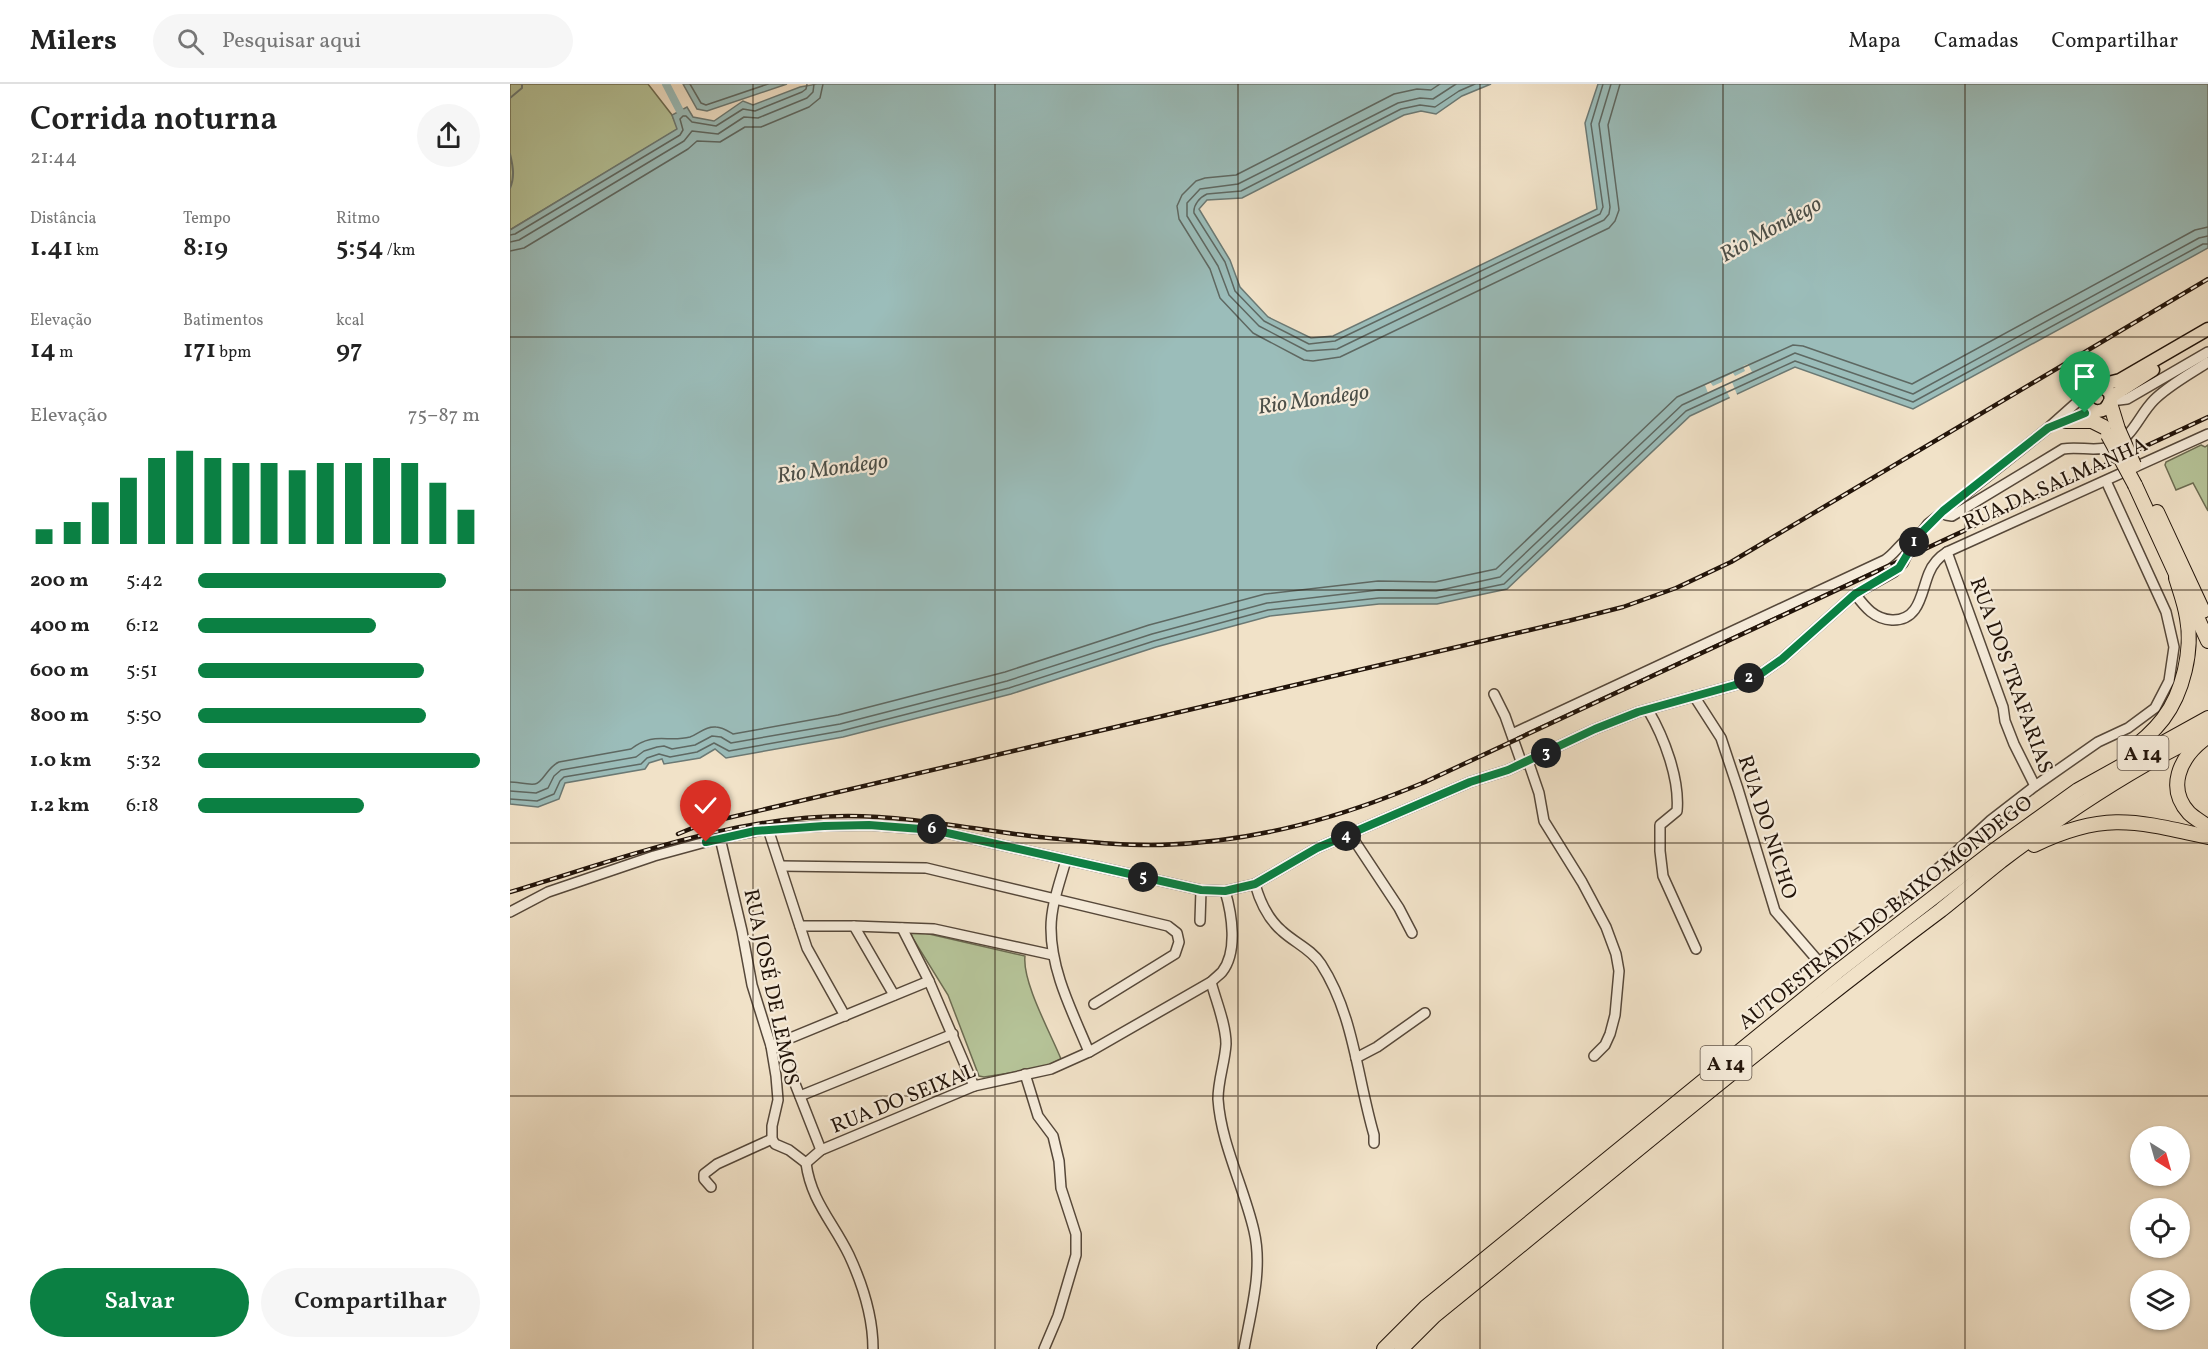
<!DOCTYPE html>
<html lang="pt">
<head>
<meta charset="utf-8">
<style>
  body { margin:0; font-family:Vollkorn,serif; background:#f6f6f6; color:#222; height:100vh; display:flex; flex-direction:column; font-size:22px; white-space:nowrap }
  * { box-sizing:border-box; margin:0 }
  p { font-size:20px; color:#767676 }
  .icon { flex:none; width:33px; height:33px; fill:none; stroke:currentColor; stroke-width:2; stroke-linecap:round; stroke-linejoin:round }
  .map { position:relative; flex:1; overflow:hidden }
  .side { display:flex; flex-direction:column; background:#fff; width:510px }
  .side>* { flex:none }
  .needle { width:39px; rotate:143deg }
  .controls { position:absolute; left:1620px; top:1042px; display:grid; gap:12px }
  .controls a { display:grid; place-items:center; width:60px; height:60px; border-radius:50%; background:#fff; box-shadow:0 2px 4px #0004; font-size:30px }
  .pin { position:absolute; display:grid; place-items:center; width:51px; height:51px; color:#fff; margin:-62px -26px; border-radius:50% 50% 50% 0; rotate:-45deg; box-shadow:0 0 6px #0007 }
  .pin .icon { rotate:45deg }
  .km { position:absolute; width:30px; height:30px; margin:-15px; border-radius:50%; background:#222; color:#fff; font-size:16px; line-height:30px; text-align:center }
  .round { display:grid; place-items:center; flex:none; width:63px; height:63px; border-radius:32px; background:#f6f6f6 }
  .headline { display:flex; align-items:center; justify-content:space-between; height:102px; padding:0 30px }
  h1 { font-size:33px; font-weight:600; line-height:45px }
  .metrics { display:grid; grid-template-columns:repeat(3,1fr); gap:9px; height:102px; padding:6px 30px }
  .metrics div { display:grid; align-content:center }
  .metrics b { font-size:26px; font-weight:600 }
  .metrics small { font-size:16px; font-weight:400 }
  .metrics p { font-size:16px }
  .chart { height:168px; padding:12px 30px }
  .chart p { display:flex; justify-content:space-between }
  .chart svg { width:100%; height:108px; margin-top:6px; stroke:#0b8043; stroke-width:6 }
  .primary-button { display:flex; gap:12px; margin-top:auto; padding:12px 30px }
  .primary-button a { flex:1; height:69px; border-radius:36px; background:#0b8043; color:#fff; font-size:24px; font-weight:600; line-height:69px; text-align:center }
  .primary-button a+a { background:#f6f6f6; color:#222 }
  ul { padding:0 30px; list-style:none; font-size:20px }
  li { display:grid; grid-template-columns:96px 72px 1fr; align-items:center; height:45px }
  li i { height:15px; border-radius:8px; background:#0b8043 }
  header { display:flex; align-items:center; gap:36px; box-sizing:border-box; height:84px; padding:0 30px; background:#fff; border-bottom:2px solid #e0e0e0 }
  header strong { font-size:28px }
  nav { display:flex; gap:33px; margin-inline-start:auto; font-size:21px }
  .search { width:420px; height:54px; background:#f6f6f6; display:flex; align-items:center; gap:15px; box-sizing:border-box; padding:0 21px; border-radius:33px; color:#767676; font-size:22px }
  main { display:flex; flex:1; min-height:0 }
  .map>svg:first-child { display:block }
  .green { fill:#b6c499; stroke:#6c6c52; stroke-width:1.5 }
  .water { fill:#9bbdba; stroke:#6b7974; stroke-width:1.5 }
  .pier { fill:#f1e2c8 }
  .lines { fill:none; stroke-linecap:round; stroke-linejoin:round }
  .shore { stroke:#5e6862; stroke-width:1.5 }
  .stream { stroke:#6b7974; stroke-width:2 }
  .canal { stroke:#9bbdba; stroke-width:8 }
  .minor-casing { stroke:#56483a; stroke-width:12 }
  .major-casing { stroke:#22140a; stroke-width:15 }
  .highway-casing { stroke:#22140a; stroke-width:16 }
  .minor { stroke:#f6ecdb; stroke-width:9 }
  .major { stroke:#f1e2c8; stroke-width:12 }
  .highway { stroke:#f1e2c8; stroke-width:14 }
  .rail-casing { stroke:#22140a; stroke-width:4.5 }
  .rail { stroke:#f6ecdb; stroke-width:2; stroke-dasharray:7; stroke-linecap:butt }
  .highway-bridge-casing { stroke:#22140a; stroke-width:16; stroke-linecap:butt }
  .highway-bridge { stroke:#f1e2c8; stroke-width:14 }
  .route-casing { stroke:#fff; stroke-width:12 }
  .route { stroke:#0b8043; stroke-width:8 }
  .grid { fill:none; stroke:#22140a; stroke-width:1.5; stroke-opacity:0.55 }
  .labels { text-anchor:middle; stroke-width:4.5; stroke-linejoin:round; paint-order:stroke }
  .shield { fill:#f6ecdb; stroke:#625549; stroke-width:1.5 }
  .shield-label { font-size:20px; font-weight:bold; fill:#22140a }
  .street-label { font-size:21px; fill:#22140a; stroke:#f6ecdb }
  .water-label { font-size:22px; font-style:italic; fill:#4c4f48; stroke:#f6ecdb }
</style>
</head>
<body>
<header>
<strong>Milers</strong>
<div class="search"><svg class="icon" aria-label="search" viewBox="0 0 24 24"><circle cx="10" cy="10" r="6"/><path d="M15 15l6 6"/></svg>Pesquisar aqui</div>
<nav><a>Mapa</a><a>Camadas</a><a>Compartilhar</a></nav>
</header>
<main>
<section class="side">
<div class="headline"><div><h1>Corrida noturna</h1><p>21:44</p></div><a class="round"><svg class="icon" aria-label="share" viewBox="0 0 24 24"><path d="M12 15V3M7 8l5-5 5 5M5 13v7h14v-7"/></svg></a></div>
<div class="metrics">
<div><p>Distância</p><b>1.41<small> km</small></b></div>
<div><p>Tempo</p><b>8:19</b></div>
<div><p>Ritmo</p><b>5:54<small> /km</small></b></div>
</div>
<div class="metrics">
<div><p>Elevação</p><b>14<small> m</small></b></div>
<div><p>Batimentos</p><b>171<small> bpm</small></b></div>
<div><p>kcal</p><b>97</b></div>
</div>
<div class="chart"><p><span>Elevação</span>75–87 m</p>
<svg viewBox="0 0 160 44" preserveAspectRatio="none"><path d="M5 44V38M15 44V35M25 44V27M35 44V17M45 44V9M55 44V6M65 44V9M75 44V11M85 44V11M95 44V14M105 44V11M115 44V11M125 44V9M135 44V11M145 44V19M155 44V30"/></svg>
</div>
<ul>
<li><b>200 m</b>5:42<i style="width:88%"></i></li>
<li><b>400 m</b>6:12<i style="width:63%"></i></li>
<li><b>600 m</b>5:51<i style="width:80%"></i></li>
<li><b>800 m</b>5:50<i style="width:81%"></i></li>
<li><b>1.0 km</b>5:32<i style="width:100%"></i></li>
<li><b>1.2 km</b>6:18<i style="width:59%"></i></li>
</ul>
<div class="primary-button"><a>Salvar</a><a>Compartilhar</a></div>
</section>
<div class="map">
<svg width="1698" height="1265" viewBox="0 0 1698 1265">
  <rect width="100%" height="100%" fill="#f1e2c8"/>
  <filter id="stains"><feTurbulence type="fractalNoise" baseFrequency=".00333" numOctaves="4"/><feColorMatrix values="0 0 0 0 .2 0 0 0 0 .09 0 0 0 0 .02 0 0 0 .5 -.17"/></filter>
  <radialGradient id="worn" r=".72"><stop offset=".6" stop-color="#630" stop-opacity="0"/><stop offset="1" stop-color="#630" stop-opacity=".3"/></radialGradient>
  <g class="green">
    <polygon points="0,0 138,0 162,31 168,45 0,146"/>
    <polygon points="1691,361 1695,363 1698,361 1698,427 1683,399 1666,406 1655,381 1656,378"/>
    <path d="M406,847L515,872C512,898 541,950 551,975L533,984L474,993L469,992L438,911L402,853L401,849Z"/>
  </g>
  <g class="water">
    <polygon points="173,0 277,0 197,27 187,25"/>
    <polygon points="307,0 981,0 952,12 926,30 911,27 894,31 732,114 697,116 689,125 720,176 730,203 758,233 801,254 823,252 1087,125 1075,39 1088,0 1698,0 1698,164 1403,325 1285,283 1180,332 997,505 927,520 869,520 760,532 646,563 501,610 333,653 216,674 205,665 190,674 154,680 152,675 139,679 135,685 55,699 49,715 28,723 0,720 0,146 167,45 162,31 177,23 183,33 204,37 233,17 243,21 290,3"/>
  </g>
  <polygon class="pier" points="1238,280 1242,288 1222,298 1228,313 1221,316 1214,302 1198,309 1195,301 1200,298 1203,302 1212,298 1213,294 1223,289 1225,292 1235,287 1233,282"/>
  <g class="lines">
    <g class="shore">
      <polyline points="180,0 191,19 196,21 258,0"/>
      <polyline points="930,0 921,6 907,5 884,10 726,91 695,94 686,97 672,111 667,122 669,135 700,185 710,214 743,249 794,276 803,277 830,273 1099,144 1105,137 1109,126 1098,41 1110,0"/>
      <polyline points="946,0 923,15 910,14 888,19 728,100 690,105 677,119 677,132 708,182 719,211 749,242 797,267 827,265 1094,136 1099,130 1100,123 1089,40 1101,0"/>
      <path d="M965,0L949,7L925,23L910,21L891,25L731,107L697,110C690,113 683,121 684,129L715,178L725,207L754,237L799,260L825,257L1090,130L1093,123L1081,40L1093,0"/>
      <polyline points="0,151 5,150 170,51 173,46 170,35 173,32 176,32 182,38 206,42 233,25 245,27 292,8 296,5 297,0"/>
      <polyline points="0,158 9,156 174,57 182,47 208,50 234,33 248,34 297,14 303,8 304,0"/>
      <polyline points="0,167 14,164 178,65 187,57 210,58 235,43 251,43 299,23 310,14 313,0"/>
      <path d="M0,698C8,698 17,701 25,700C33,699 37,683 49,678L121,665C144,647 157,659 180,653C189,650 195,642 206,643C212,643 218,647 223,650L328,631L495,588L639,541L755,510L868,497L925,498L986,485L1167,313L1283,261L1293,262L1402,300L1685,146L1698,143"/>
      <polyline points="0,707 26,709 38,704 44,692 51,686 126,673 134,667 147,663 154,662 162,665 185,661 202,652 211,653 221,659 330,640 497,597 642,550 757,519 868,506 926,507 990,493 1172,321 1285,269 1403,310 1689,154 1698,152"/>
      <polyline points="0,715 27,717 44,710 50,697 54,693 131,680 137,674 149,670 160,673 187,668 204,659 219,667 331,647 499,604 644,557 758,526 869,514 926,514 994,500 1176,327 1285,277 1403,318 1693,160 1698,160"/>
    </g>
    <g class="stream">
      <polyline points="0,14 12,4 12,0"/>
      <path d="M0,70C3,82 5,93 0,104"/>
    </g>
    <polyline class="canal" points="156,0 170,27"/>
    <defs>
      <g id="minor">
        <polyline points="1601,317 1617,315 1698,268"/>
        <path d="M1433,427L1436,431L1442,432L1553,365C1568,362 1585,368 1599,363C1623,355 1628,332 1644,316C1659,301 1680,290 1698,278"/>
        <polyline points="1437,468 1493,623 1495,637 1504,660 1525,702"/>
        <path d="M1345,510C1355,523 1364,535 1382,536C1410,537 1411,508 1419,489C1423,479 1429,473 1437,468L1698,350"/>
        <polyline points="984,610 995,632 1012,680"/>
        <polyline points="1184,612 1211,654 1228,705 1265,827 1309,878 1388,821 1481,736 1525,702 1588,658 1618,644 1645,624 1659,597 1664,563 1656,528 1596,397"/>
        <path d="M1138,626C1154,653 1170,695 1167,727L1150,741V767L1153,792L1186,865"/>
        <path d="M1002,650L1375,476C1388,468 1393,452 1409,451"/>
        <polyline points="1018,677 1029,709 1034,737 1072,798 1096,843 1106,870 1109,887 1105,931 1100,950 1095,961 1084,972"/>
        <polyline points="258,745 297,864 335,932"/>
        <polyline points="840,750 889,824 902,849"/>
        <polyline points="210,754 232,847 242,901 261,962 266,992 268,1016 262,1042 262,1055 265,1060 279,1066 296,1079"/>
        <path d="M556,776C550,798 541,821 541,844C541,888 563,929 579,968"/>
        <polyline points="271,782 416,784 658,842 667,849 669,858 665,870 584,920"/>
        <path d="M745,800C750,818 758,835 772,847C785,859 801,865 811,880C844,931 847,993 864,1051V1059"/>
        <polyline points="0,828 38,808 144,772 210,754 258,745 313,742 359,741 424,746 691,806 715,807 745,800 807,764 960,698 998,686 1085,645 1128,628 1225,601 1252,589 1272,575 1345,510 1384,488 1393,479 1401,462 1418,440 1538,344 1575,311"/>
        <polyline points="690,837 691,806"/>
        <polyline points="290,842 344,842 424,845 543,871"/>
        <polyline points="344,842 384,911"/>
        <polyline points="392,844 419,897 464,1002"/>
        <path d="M701,898C706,917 716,940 716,960C715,978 708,996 708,1015C711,1060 734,1103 744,1147C753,1185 741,1227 734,1265"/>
        <polyline points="269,959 311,1066"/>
        <polyline points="261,962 419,897"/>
        <polyline points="846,974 867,963 915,929"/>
        <polyline points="515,990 528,1032 543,1052 549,1077 551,1104 566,1150 566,1171 548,1232 534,1265"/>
        <polyline points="290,1012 443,950"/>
        <path d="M296,1079L311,1066L464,1002L541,985L579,968L701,898C705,894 709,891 712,888C728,868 722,830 715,807"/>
        <path d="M296,1079C301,1117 323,1138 339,1171C352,1199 363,1234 363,1265"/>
        <polyline points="201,1103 194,1095 194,1090 207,1080 262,1055"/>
      </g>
      <g id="major">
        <path d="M1591,301L1600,309L1601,317L1595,325C1586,330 1578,326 1575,316L1579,304L1610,296L1698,245"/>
        <polyline points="1601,313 1643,286"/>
      </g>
      <g id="highway">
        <polyline points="1600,319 1608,345"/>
        <polyline points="1556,337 1582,337 1594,343"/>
        <polyline points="1625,401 1671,501"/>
        <polyline points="1647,428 1693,527"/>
        <polyline points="1680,518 1698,557"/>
        <path d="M1693,656C1670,674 1656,704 1679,729C1684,734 1692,738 1698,743"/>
        <path d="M1616,669C1629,660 1643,648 1653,635C1673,609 1683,566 1677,534C1675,520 1670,507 1666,494"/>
        <path d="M1524,761C1594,727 1626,737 1698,753"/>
        <polyline points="874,1265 916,1223 1327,888 1482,768 1568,706 1698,634"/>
        <path d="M891,1265L924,1232C1092,1096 1257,956 1431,826C1451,810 1471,793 1491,777C1556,728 1624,682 1698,648"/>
      </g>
    </defs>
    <use href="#minor" class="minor-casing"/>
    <use href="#major" class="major-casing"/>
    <use href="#highway" class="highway-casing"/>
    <use href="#minor" class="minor"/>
    <use href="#major" class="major"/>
    <use href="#highway" class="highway"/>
    <defs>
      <g id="rail">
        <polyline points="168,750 192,740 1058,537 1113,523 1166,504 1221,478 1698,195"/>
        <path d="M0,808C110,775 221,732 338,732C402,732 466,746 529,753C570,757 611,762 651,761C744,758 830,734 915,698L1698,333"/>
      </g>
    </defs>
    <use href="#rail" class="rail-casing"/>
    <use href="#rail" class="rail"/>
    <defs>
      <g id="highway-bridge">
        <polyline points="1608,345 1624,381"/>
        <polyline points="1598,351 1625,401"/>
      </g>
    </defs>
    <use href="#highway-bridge" class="highway-bridge-casing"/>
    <use href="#highway-bridge" class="highway-bridge"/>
  </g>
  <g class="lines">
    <defs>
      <polyline id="route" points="196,758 245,747 314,742 359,741 424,746 691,806 715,807 745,800 807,764 960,698 998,686 1085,645 1128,628 1225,601 1252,589 1272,575 1345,510 1389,484 1409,451 1433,427 1538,344 1575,329"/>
    </defs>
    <use href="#route" class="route-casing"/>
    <use href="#route" class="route"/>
  </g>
  <path class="grid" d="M243,0V1265M485,0V1265M728,0V1265M970,0V1265M1213,0V1265M1455,0V1265M0,253H1698M0,506H1698M0,759H1698M0,1012H1698"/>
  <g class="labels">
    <g class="shield">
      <rect x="1607.5" y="652" width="51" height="34" rx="4.5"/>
      <rect x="1190.5" y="962" width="51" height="34" rx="4.5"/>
    </g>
    <g class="shield-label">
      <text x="1633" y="676">A 14</text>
      <text x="1216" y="986">A 14</text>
    </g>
    <g class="street-label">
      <text transform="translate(1545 399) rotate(-24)" y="7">RUA DA SALMANHA</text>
      <text transform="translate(1502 591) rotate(70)" y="7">RUA DOS TRAFARIAS</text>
      <text transform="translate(1258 743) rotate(72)" y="7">RUA DO NICHO</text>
      <text transform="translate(1375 828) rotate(-38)" y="7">AUTOESTRADA DO BAIXO MONDEGO</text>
      <text transform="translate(262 903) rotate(78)" y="7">RUA JOSÉ DE LEMOS</text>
      <text transform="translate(393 1014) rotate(-22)" y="7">RUA DO SEIXAL</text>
    </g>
    <g class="water-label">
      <text transform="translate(1260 144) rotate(-29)" y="8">Rio Mondego</text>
      <text transform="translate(803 314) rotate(-8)" y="8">Rio Mondego</text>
      <text transform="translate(322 383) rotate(-8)" y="8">Rio Mondego</text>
    </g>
  </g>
  <rect width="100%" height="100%" filter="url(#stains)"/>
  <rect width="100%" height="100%" fill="url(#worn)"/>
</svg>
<div class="controls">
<a><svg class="needle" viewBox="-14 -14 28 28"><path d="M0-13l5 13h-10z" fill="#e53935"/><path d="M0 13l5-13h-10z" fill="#767676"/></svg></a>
<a><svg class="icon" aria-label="locate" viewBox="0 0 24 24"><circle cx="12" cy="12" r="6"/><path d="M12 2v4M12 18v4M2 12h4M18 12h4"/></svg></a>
<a><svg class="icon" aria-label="layers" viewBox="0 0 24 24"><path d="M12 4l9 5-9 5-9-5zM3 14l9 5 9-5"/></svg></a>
</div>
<div class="pin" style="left:1575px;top:329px;background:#1e9e55"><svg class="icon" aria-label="arrive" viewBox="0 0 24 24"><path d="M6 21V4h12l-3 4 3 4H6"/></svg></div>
<div class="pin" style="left:196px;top:758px;background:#d93025"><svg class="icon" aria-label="check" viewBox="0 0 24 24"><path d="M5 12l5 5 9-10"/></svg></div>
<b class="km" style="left:1404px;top:458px">1</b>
<b class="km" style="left:1239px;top:594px">2</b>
<b class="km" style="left:1036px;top:669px">3</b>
<b class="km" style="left:836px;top:752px">4</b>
<b class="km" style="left:633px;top:793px">5</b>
<b class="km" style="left:422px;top:745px">6</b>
</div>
</main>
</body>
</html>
